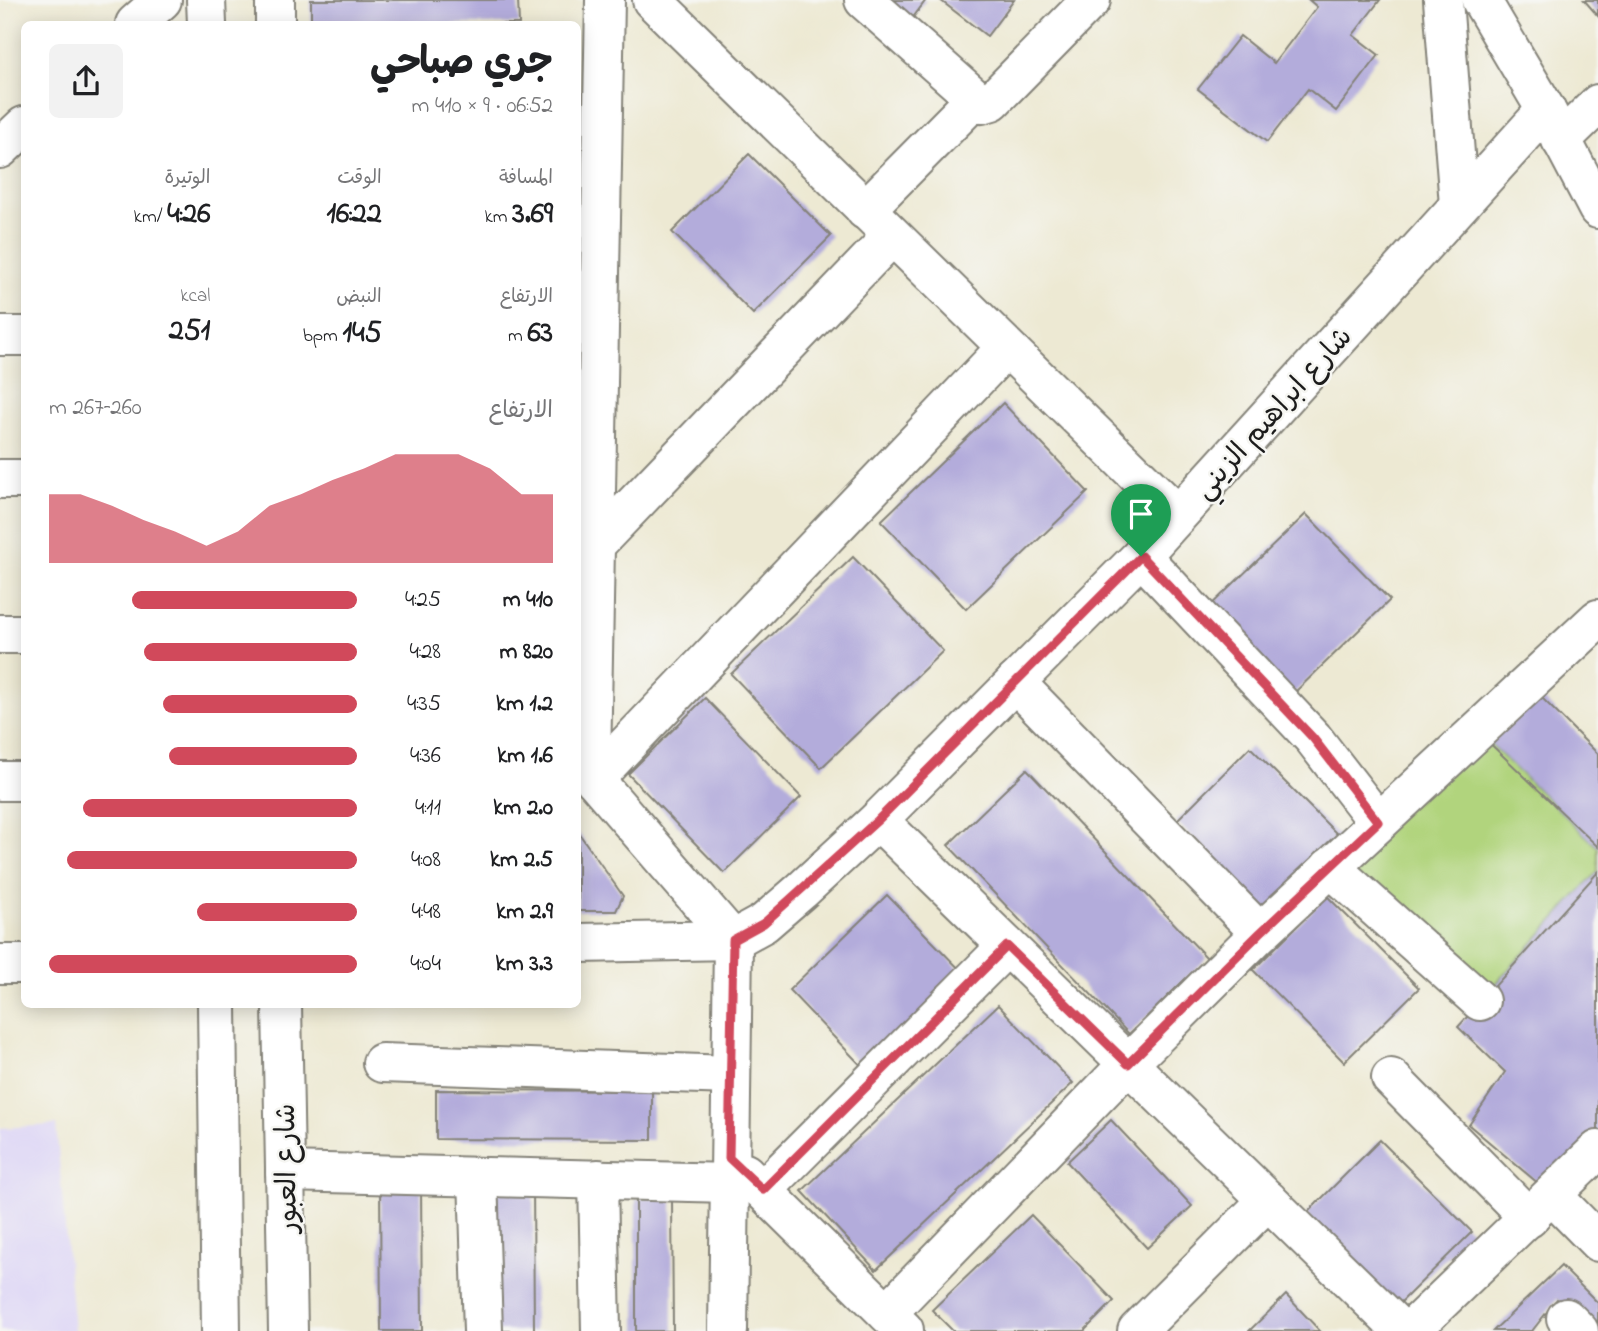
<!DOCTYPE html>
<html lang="ar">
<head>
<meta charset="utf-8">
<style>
  body { margin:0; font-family:"Indie Flower","Playpen Sans Arabic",sans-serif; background:#f2f2f2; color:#202124; direction:rtl; height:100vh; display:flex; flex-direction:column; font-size:26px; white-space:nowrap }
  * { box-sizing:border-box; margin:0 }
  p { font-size:23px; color:#757577 }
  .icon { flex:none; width:38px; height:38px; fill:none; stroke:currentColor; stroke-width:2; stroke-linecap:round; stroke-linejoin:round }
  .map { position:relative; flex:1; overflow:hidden; direction:ltr }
  .side { position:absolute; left:21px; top:21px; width:560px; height:987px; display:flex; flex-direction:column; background:#fff; border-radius:10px; box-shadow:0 4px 18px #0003; direction:rtl }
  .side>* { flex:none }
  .pin { position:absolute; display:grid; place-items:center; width:60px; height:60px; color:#fff; margin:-72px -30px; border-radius:50% 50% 50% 0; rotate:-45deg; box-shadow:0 0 7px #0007 }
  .pin .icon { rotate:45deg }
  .round { display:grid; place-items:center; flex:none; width:74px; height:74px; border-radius:10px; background:#f2f2f2 }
  .overview { display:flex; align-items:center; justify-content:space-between; height:119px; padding:0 28px }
  h1 { font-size:38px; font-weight:700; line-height:52px }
  .metrics { display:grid; grid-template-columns:repeat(3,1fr); gap:10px; height:119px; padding:7px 28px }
  .metrics div { display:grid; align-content:center }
  .metrics b { font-size:30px; font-weight:700 }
  .metrics small { font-size:19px; font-weight:400 }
  .metrics p { font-size:19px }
  .chart { height:196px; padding:14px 28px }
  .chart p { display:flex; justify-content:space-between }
  .chart svg { width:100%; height:126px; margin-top:7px; fill:#d1495b; opacity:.7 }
  ul { padding:0 28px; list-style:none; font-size:23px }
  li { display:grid; grid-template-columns:112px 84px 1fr; align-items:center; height:52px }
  li i { height:18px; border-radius:9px; background:#d1495b }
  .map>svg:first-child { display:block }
  .built { fill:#ddd5f6 }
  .green { fill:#b1d47d; stroke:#66784c; stroke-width:2 }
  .building { fill:#b3acdb }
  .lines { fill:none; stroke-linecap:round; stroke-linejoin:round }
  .minor-casing { stroke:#848278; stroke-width:42 }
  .minor { stroke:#fff; stroke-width:38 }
  .route-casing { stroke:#fff; stroke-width:14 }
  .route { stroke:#d1495b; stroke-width:9 }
  .labels { text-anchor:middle; stroke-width:5; stroke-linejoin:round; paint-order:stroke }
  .street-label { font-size:28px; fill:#1c1c1c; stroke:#f6f6f2 }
</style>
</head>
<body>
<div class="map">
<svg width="1598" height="1331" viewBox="0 0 1598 1331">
  <rect width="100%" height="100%" fill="#f6f6f2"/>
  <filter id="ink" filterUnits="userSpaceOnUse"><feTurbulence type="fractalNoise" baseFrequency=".0143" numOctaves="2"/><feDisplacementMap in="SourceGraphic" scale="14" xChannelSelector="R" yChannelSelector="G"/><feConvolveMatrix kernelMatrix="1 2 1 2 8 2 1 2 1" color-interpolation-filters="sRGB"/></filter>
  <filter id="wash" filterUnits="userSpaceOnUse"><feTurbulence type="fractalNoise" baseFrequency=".00686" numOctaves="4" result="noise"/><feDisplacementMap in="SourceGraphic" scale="28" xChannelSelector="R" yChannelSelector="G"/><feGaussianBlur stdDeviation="1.57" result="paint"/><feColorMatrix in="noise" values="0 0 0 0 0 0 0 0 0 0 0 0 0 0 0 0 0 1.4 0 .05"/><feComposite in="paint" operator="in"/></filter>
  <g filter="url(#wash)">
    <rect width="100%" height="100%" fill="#ede9d3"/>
    <polygon class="built" points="56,1125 74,1331 0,1331 0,1128"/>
    <polygon class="green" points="1477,731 1598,847 1598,872 1480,1001 1330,867"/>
    <g id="blocks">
      <g class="building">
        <polygon points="311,0 518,0 519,24 311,24"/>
        <polygon points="884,0 926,0 911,20"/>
        <polygon points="940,0 1014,0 987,36"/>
        <polygon points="1309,0 1380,0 1353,35 1379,55 1336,111 1308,89 1267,142 1198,89 1240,36 1274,63 1317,7"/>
        <polygon points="1584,0 1598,0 1598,16"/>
        <polygon points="749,154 831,236 753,314 672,232"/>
        <polygon points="1003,403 1088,492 966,609 881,521"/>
        <polygon points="1306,514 1390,600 1291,696 1207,609"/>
        <polygon points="853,557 943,651 821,768 731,674"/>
        <polygon points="1528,684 1598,754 1598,847 1477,731"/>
        <polygon points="705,698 801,797 724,873 628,774"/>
        <polygon points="1250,747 1342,839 1268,913 1176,821"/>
        <polygon points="1027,769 1207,958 1129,1034 948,845"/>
        <polygon points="578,832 623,896 616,911 578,911"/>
        <polygon points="1598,872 1598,1150 1552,1195 1469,1125 1505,1072 1458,1027"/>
        <polygon points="887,895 971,981 872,1077 789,990"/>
        <polygon points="1327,896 1419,988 1344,1062 1253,970"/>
        <polygon points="998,1005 1073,1083 876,1270 802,1191"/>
        <polygon points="436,1090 652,1091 652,1140 436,1139"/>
        <polygon points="1111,1120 1192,1206 1147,1248 1067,1162"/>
        <polygon points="1380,1140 1472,1232 1397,1306 1306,1214"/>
        <polygon points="380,1180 421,1180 422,1331 381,1331"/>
        <polygon points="492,1181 533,1181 534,1331 493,1331"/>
        <polygon points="672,1198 673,1331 636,1331 636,1199"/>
        <polygon points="1031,1215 1114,1301 1084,1331 953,1331 932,1310"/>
        <polygon points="1561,1266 1598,1303 1598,1331 1594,1331 1557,1299 1532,1331 1493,1331"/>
        <polygon points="1286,1295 1320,1331 1249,1331"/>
      </g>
    </g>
  </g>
  <g filter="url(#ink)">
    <use href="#blocks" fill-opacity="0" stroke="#848278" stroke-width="2"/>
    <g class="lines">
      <defs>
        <g id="minor">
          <polyline points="206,0 207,24"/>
          <polyline points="275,0 275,24"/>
          <polyline points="605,0 591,765 594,779 733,940 728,1331"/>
          <polyline points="652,0 1178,515"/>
          <polyline points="864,0 982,104 992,101 1091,0"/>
          <polyline points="1443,0 1459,205"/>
          <polyline points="1481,0 1546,110 1598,209"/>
          <polyline points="135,24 162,0"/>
          <polyline points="1561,140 1598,104"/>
          <polyline points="0,149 24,126"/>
          <polyline points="865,210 975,99"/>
          <polyline points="0,336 24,336"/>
          <polyline points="0,479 24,479"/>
          <polyline points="597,543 892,236"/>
          <polyline points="1141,556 1313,738 1378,822"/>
          <polyline points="0,634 24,634"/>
          <polyline points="1015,682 1260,933"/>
          <polyline points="594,779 1006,348"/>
          <polyline points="0,781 24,781"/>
          <polyline points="878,820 1402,1331"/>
          <polyline points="1330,867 1480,1001"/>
          <polyline points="578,943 733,940 764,923 801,891 878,820 1141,556 1546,110"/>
          <polyline points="0,964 24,964"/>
          <polyline points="217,1004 221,1331"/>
          <polyline points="282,1004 288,1331"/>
          <polyline points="382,1063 731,1075"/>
          <polyline points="1391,1078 1529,1218"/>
          <polyline points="285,1172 730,1183"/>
          <polyline points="745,1173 904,1330"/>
          <polyline points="478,1177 483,1331"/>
          <polyline points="598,1179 601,1331"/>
          <polyline points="763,1190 1007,946"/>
          <polyline points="1552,1195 1598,1242"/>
          <polyline points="887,1313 1128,1064 1260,933 1598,619"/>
          <polyline points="1566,1318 1579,1331"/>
          <polyline points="1137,1331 1268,1200"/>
          <polyline points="1410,1331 1598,1150"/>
        </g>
      </defs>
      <use href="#minor" class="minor-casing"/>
      <use href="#minor" class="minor"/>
    </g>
  </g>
  <g class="lines" filter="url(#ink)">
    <defs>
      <polygon id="route" points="1141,556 1313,738 1378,822 1260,933 1128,1064 1007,946 763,1190 729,1158 733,940 764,923 878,820"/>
    </defs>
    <use href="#route" class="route-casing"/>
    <use href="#route" class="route"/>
  </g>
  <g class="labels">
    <g class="street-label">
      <text transform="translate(1272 412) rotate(-48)" y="10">شارع ابراهيم الزيني</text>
      <text transform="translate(285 1168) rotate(-91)" y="10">شارع العبور</text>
    </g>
  </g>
</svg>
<div class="pin" style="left:1141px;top:556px;background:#1e9e55"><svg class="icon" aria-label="arrive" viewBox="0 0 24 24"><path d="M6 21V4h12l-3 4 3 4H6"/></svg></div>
<section class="side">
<div class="overview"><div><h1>جري صباحي</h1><p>06:52 · 9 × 410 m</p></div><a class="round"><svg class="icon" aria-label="share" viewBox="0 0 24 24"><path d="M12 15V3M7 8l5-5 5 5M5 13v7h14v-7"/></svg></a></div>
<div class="metrics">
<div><p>المسافة</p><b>3.69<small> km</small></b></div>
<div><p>الوقت</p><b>16:22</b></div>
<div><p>الوتيرة</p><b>4:26<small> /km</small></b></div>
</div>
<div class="metrics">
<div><p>الارتفاع</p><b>63<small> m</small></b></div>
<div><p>النبض</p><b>145<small> bpm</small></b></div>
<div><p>kcal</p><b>251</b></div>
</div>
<div class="chart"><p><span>الارتفاع</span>260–267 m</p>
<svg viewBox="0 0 160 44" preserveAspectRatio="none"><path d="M0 44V20L10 20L20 24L30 29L40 33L50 38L60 33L70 24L80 20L90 15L100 11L110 6L120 6L130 6L140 11L150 20L160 20V44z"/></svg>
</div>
<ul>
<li><b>410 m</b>4:25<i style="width:73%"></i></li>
<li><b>820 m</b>4:28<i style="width:69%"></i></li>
<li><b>1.2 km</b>4:35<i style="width:63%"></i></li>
<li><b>1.6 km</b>4:36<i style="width:61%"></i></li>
<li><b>2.0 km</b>4:11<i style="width:89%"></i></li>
<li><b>2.5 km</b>4:08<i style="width:94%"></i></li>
<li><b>2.9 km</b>4:48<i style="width:52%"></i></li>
<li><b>3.3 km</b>4:04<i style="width:100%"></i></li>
</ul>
</section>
</div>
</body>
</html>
